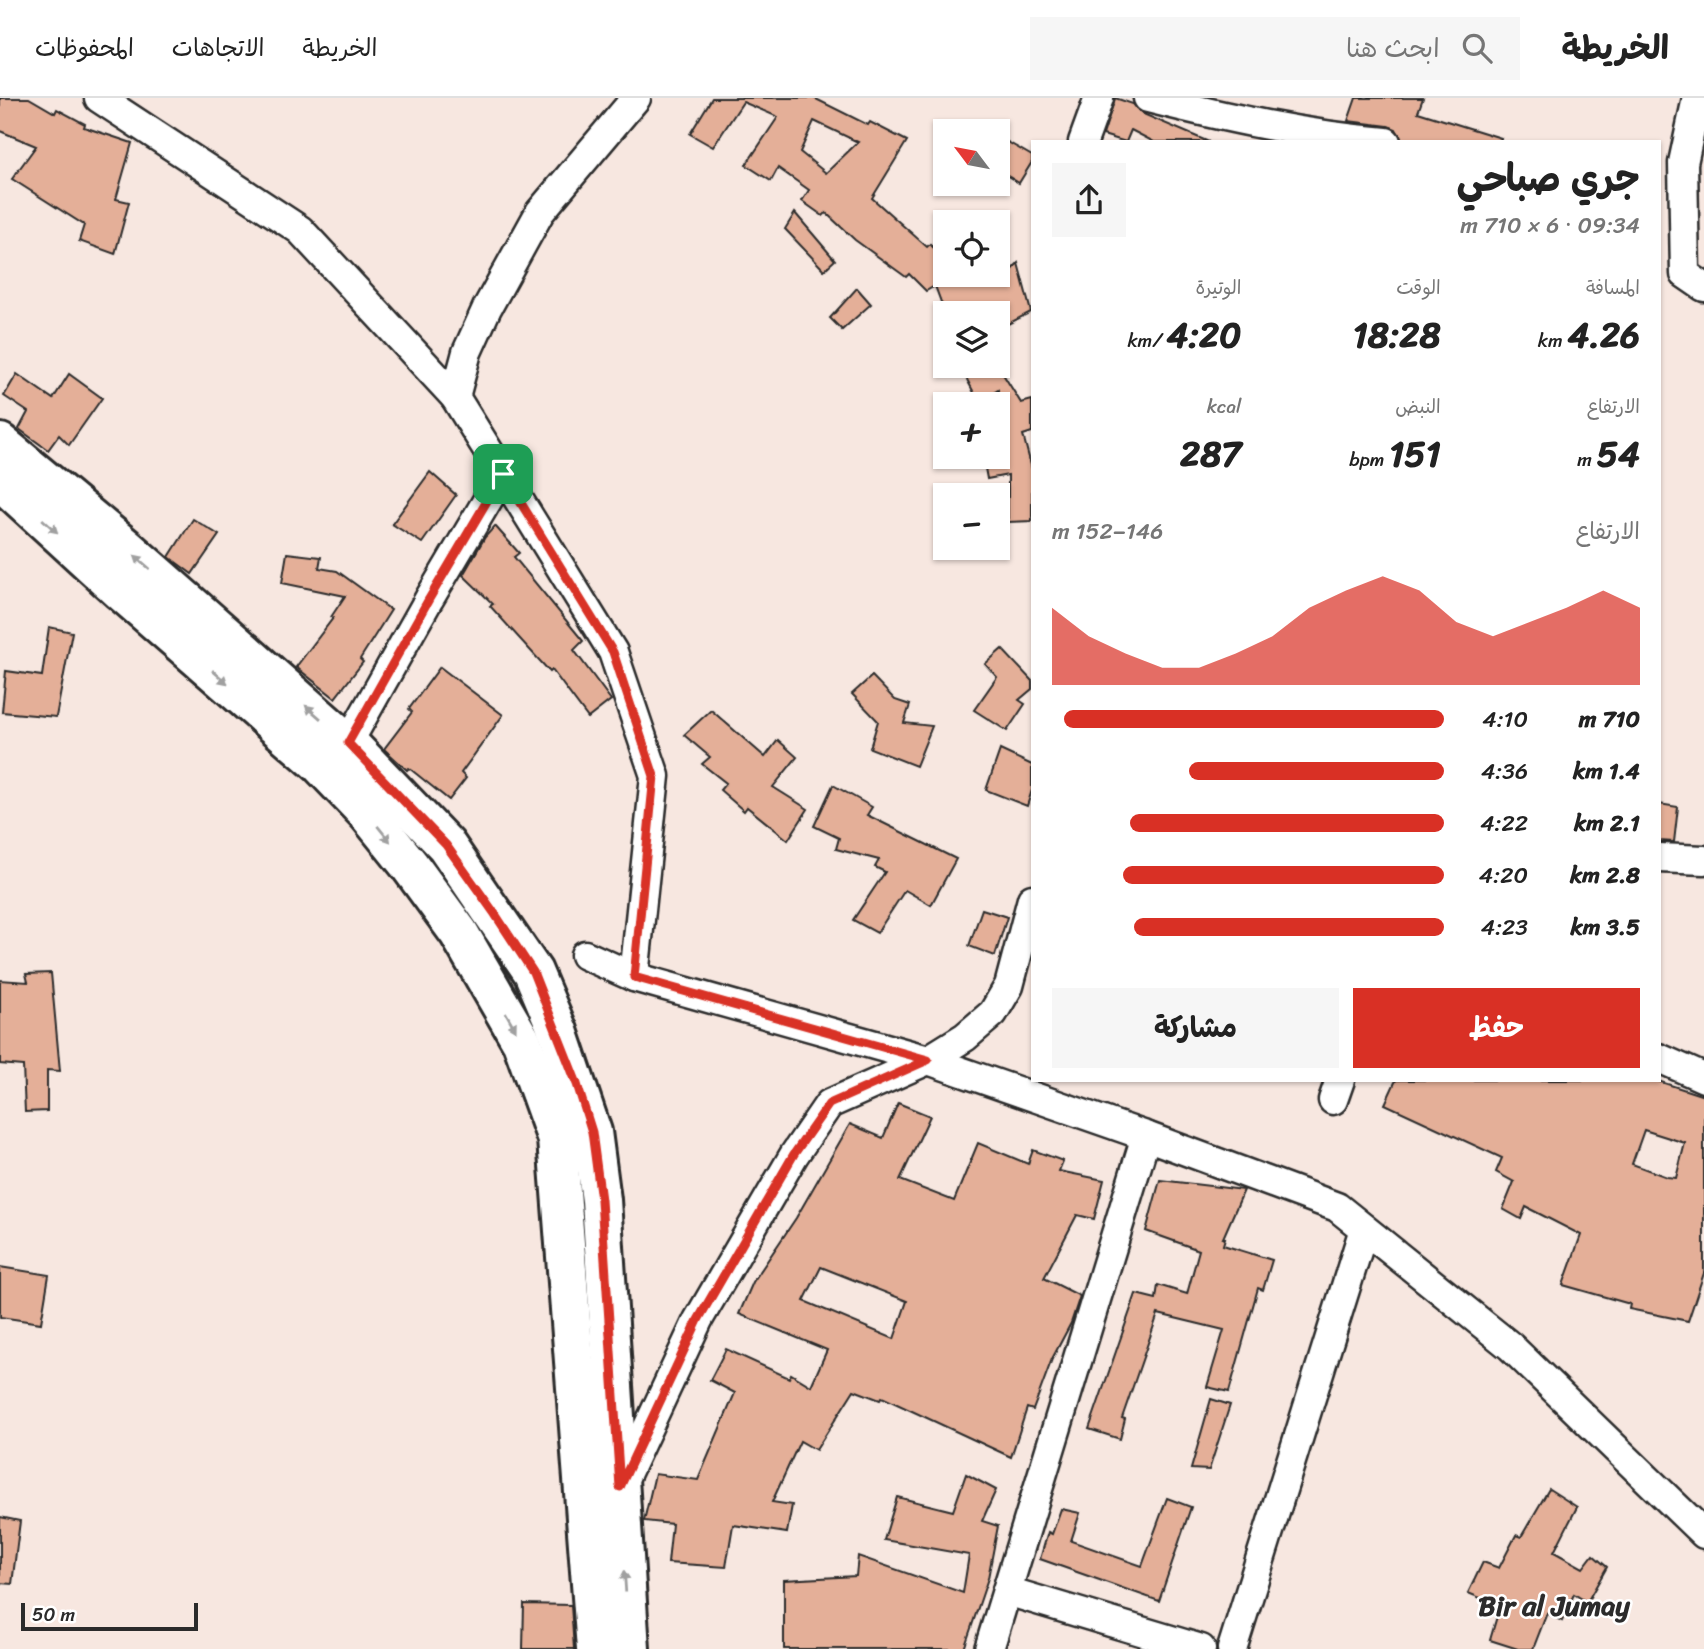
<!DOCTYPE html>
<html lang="ar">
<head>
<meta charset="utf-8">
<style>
  body { margin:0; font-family:Sriracha,"Playpen Sans Arabic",sans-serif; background:#f6f6f6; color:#222; direction:rtl; height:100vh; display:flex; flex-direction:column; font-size:26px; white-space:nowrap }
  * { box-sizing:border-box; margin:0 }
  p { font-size:23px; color:#767676 }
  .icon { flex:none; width:38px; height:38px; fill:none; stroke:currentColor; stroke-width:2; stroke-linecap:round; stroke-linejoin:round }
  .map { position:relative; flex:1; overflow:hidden; direction:ltr }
  .side { position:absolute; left:1031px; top:42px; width:630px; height:942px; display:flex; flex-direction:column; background:#fff; border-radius:0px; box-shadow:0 2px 5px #0004; direction:rtl }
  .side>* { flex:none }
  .needle { width:46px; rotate:302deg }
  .buttons { position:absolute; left:933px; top:21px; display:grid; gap:14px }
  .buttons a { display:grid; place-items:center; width:77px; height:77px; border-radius:0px; background:#fff; box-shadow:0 2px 5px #0004; font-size:35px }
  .scale { position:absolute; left:21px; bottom:18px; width:177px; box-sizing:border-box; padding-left:7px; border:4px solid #2b2b2b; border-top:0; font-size:19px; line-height:24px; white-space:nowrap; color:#2b2b2b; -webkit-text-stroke:5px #fff; paint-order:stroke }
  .pin { position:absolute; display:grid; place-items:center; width:60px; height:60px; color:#fff; margin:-30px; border-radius:14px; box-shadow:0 4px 10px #0006 }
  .round { display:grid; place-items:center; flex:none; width:74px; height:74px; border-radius:0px; background:#f6f6f6 }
  .headline { display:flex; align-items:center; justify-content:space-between; height:119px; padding:0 21px }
  h1 { font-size:38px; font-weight:700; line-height:52px }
  .figures { display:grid; grid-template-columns:repeat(3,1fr); gap:10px; height:119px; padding:7px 21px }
  .figures div { display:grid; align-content:center }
  .figures b { font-size:35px; font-weight:700 }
  .figures small { font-size:19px; font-weight:400 }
  .figures p { font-size:19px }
  .chart { height:196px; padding:14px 21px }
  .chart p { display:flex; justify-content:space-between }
  .chart svg { width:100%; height:126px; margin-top:7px; fill:#d93025; opacity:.7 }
  .primary-button { display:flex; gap:14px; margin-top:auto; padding:14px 21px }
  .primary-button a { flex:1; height:80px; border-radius:0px; background:#d93025; color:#fff; font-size:28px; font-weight:700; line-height:80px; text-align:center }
  .primary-button a+a { background:#f6f6f6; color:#222 }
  ul { padding:0 21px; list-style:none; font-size:23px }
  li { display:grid; grid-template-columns:112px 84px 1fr; align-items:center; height:52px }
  li i { height:18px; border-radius:9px; background:#d93025 }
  header { display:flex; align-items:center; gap:42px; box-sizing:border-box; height:98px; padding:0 35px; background:#fff; border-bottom:2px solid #e0e0e0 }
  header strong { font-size:33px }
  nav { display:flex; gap:38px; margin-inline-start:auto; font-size:24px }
  .search { width:490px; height:63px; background:#f6f6f6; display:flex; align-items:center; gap:18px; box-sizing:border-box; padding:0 24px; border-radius:0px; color:#767676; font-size:26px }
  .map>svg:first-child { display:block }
  .building { fill:#e4af98; stroke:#2b2b2b; stroke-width:2; fill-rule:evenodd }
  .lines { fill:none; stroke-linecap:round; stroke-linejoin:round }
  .street-casing { stroke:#2b2b2b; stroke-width:33 }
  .primary-casing { stroke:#2b2b2b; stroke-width:44 }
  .street { stroke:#fff; stroke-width:28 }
  .primary { stroke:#fff; stroke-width:38 }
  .oneway { fill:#a0a0a0 }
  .route-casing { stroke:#fff; stroke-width:14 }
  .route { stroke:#d93025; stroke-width:9 }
  .labels { text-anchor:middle; stroke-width:5; stroke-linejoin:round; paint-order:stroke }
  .quarter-label { font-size:28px; font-weight:bold; fill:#2b2b2b; stroke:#fff }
</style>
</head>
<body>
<header>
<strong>الخريطة</strong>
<div class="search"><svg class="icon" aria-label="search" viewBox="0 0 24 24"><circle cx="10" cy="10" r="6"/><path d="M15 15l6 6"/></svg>ابحث هنا</div>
<nav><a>الخريطة</a><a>الاتجاهات</a><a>المحفوظات</a></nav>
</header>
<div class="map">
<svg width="1704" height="1551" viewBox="0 0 1704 1551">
  <rect width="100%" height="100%" fill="#f7e7e0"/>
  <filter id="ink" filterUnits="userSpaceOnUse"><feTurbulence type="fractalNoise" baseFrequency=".0143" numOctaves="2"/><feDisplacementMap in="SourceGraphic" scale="14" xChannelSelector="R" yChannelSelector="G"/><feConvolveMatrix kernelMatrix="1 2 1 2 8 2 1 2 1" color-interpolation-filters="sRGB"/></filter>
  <g filter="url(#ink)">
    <g class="building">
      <polygon points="0,0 29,0 55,15 57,11 85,26 84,29 132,45 116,101 129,104 115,156 79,143 84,127 12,81 36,48 0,33"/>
      <path d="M712,0H814L868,27L870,24L907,43L872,100L927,149L930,146L945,162V177H1007L1018,165L1031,214L998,231V215H945L935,188L926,193L909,176L906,179L855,142L826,115L823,118L802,103L809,92L778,70L771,83L746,67L778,19L743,4L713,49L690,36ZM814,23L858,44L826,75L800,54Z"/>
      <polygon points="1115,0 1133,6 1143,16 1209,44 1154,44 1131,32 1126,44 1103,37"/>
      <polygon points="1356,0 1423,0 1418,14 1501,40 1500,44 1402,44 1396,31 1388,28 1348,23"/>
      <polygon points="1006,43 1032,58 1032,64 1019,85 998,72 998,56"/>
      <polygon points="795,115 835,162 824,172 785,131"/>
      <polygon points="857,190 871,206 842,232 830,220"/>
      <polygon points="976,268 998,268 1021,305 1032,302 1032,334 1023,337 1032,371 1032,423 1008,424 1008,377 987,381 983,359 998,359 998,292 979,304 964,276"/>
      <polygon points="17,276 53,301 69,276 102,300 69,347 59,337 48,352 19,331 28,314 4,298"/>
      <polygon points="430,374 456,397 422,445 392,426"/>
      <polygon points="193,421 219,437 192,476 169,459"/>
      <polygon points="495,428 519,455 514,459 583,543 574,552 611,602 588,620 552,572 550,574 490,508 493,506 463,477 485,439"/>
      <polygon points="287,455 321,459 319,470 337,473 391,512 360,561 363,564 335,600 296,569 333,520 331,519 345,498 282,485"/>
      <polygon points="49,529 72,534 56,619 2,614 6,573 42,578"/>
      <polygon points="1002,551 1032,583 1032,591 1019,602 1025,606 1007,633 974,612 997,579 985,566"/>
      <polygon points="440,569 503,617 461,675 466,680 449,702 409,670 407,672 384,651 412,614 409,611"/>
      <polygon points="872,578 895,602 910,607 904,625 932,628 916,668 870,650 878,623 852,596"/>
      <polygon points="711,612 765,659 778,642 797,659 773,689 808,711 788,742 747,709 744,713 720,692 726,685 702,666 710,659 684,637"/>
      <polygon points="1000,652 1032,667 1032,692 1027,708 986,692"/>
      <polygon points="833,687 872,709 867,717 956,761 931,807 905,792 877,835 853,822 885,774 875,769 879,762 836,751 839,740 814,728"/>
      <polygon points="1659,706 1678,709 1674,744 1659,743"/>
      <polygon points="982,811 1007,819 995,858 969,848"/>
      <polygon points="51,875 60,973 47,972 47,1013 25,1014 23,968 0,966 0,882 28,884 26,876"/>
      <path d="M1396,982H1655L1704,998V1175L1688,1223L1629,1211L1630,1206L1563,1187L1581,1137L1526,1109L1521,1121L1503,1111L1514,1084L1496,1074L1502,1060L1385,1006ZM1644,1032L1685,1045L1676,1080L1667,1079L1632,1066Z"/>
      <path d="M898,1005L930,1018L900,1082L954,1103L978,1045L1028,1066L1033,1052L1063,1063L1059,1073L1104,1082L1094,1121L1077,1117L1044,1180L1080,1198L1071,1225L1052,1261L1033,1312L1027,1310L1011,1359L882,1299L880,1302L854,1292L816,1352L800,1343L772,1404L792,1407L787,1435L733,1427L726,1469L668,1465L672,1426L644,1423L655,1376L698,1382L735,1295L710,1282L726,1251L789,1280L791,1276L811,1288L827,1252L739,1216L753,1184L796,1120L850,1026L883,1040ZM821,1169L907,1203L894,1241L804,1203Z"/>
      <polygon points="1160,1082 1244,1092 1223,1140 1225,1140 1223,1147 1272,1162 1263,1192 1258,1190 1229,1294 1207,1289 1224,1232 1158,1216 1122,1320 1125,1321 1120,1341 1089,1331 1136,1196 1156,1201 1158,1187 1187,1196 1199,1152 1146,1133"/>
      <polygon points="0,1169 49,1177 41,1225 0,1219"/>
      <polygon points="1211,1301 1230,1307 1209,1372 1191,1371"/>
      <polygon points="966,1376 996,1392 982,1423 998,1428 988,1480 964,1551 784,1551 784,1482 856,1478 858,1458 963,1495 969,1457 884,1442 897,1399 953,1413"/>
      <polygon points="1549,1391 1577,1409 1554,1454 1583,1470 1593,1457 1607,1469 1587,1504 1574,1496 1562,1523 1547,1515 1533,1551 1518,1551 1490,1542 1500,1508 1468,1495 1483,1464 1499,1470 1516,1437 1521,1439"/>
      <polygon points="1167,1400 1191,1409 1159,1503 1040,1461 1048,1434 1052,1436 1061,1411 1080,1415 1071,1443 1142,1468"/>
      <polygon points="0,1419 20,1423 12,1486 0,1485"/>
      <polygon points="524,1506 571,1507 574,1551 523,1551"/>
    </g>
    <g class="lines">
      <defs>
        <g id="street">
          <polyline points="99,0 300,132 455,299 613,554 655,678 634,879"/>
          <path d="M1148,0C1227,20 1305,37 1386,44"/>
          <polyline points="1697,0 1683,65 1685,176 1704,189"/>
          <polyline points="1083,44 1099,0"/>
          <polyline points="455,299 467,254 487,210 540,114 636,0"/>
          <polyline points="348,645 429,501 503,376"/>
          <polyline points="1659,760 1704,762"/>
          <polyline points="585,857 634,879 928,962 1146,1038 989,1551"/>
          <polyline points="1659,960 1704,980"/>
          <polyline points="1333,1002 1340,982"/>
          <polyline points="1146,1038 1337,1109 1510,1248 1704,1436"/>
          <polyline points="621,1387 698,1222 794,1057 829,1006 928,962 965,939 993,915 1009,888 1032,801"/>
          <polyline points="1007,1493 1201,1551"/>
          <polyline points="1232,1551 1364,1131"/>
        </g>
        <g id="primary">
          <polyline points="0,345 125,449 348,645 446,747 533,874 558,933 592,1034 601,1102 630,1551"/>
          <polyline points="0,382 121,493 321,667 368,716 410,768 459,835 522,944 557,1041 596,1551"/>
        </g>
      </defs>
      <use href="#street" class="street-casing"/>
      <use href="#primary" class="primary-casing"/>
      <use href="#street" class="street"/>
      <use href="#primary" class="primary"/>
    </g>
    <defs><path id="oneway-solid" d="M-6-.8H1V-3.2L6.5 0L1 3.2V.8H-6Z" transform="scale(1.75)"/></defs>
    <g class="oneway">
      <use href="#oneway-solid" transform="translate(50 428) rotate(42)"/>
      <use href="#oneway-solid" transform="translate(142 464) rotate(-139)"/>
      <use href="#oneway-solid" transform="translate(220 579) rotate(41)"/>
      <use href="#oneway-solid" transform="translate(313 614) rotate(-139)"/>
      <use href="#oneway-solid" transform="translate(384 736) rotate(51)"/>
      <use href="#oneway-solid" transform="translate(511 924) rotate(61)"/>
      <use href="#oneway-solid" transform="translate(625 1483) rotate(-94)"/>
    </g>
  </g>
  <g class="lines" filter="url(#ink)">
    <defs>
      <polygon id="route" points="503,376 613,554 654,678 634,879 928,962 829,1006 794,1056 698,1222 620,1389 601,1102 592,1034 577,986 533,874 495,816 446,747 348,645 429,501"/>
    </defs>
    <use href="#route" class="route-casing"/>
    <use href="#route" class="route"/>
  </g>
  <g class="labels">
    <g class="quarter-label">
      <text x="1554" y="1517">Bir al Jumay</text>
    </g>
  </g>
</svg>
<div class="buttons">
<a><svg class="needle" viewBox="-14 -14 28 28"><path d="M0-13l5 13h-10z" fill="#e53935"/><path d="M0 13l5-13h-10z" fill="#767676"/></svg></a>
<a><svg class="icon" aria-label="locate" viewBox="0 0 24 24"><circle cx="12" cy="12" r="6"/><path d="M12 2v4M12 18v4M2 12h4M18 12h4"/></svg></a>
<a><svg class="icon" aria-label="layers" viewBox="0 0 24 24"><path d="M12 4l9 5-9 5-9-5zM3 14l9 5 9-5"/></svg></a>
<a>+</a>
<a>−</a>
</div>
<div class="scale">50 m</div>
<div class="pin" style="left:503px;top:376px;background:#1e9e55"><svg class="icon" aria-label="arrive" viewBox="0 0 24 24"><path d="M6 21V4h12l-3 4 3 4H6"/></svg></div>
<section class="side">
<div class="headline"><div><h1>جري صباحي</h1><p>09:34 · 6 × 710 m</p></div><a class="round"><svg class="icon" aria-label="share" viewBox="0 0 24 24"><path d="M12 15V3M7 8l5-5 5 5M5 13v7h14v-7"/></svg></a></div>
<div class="figures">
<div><p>المسافة</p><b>4.26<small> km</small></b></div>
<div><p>الوقت</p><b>18:28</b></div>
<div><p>الوتيرة</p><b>4:20<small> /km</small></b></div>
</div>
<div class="figures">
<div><p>الارتفاع</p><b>54<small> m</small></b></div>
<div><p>النبض</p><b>151<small> bpm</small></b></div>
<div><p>kcal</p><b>287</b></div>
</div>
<div class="chart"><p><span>الارتفاع</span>146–152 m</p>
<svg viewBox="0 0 160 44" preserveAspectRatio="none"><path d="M0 44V17L10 27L20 33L30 38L40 38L50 33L60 27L70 17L80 11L90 6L100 11L110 22L120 27L130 22L140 17L150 11L160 17V44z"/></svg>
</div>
<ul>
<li><b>710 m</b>4:10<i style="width:97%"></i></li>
<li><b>1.4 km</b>4:36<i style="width:65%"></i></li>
<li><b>2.1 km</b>4:22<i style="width:80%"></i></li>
<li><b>2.8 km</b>4:20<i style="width:82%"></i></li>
<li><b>3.5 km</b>4:23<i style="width:79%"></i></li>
</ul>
<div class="primary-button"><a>حفظ</a><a>مشاركة</a></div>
</section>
</div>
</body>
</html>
